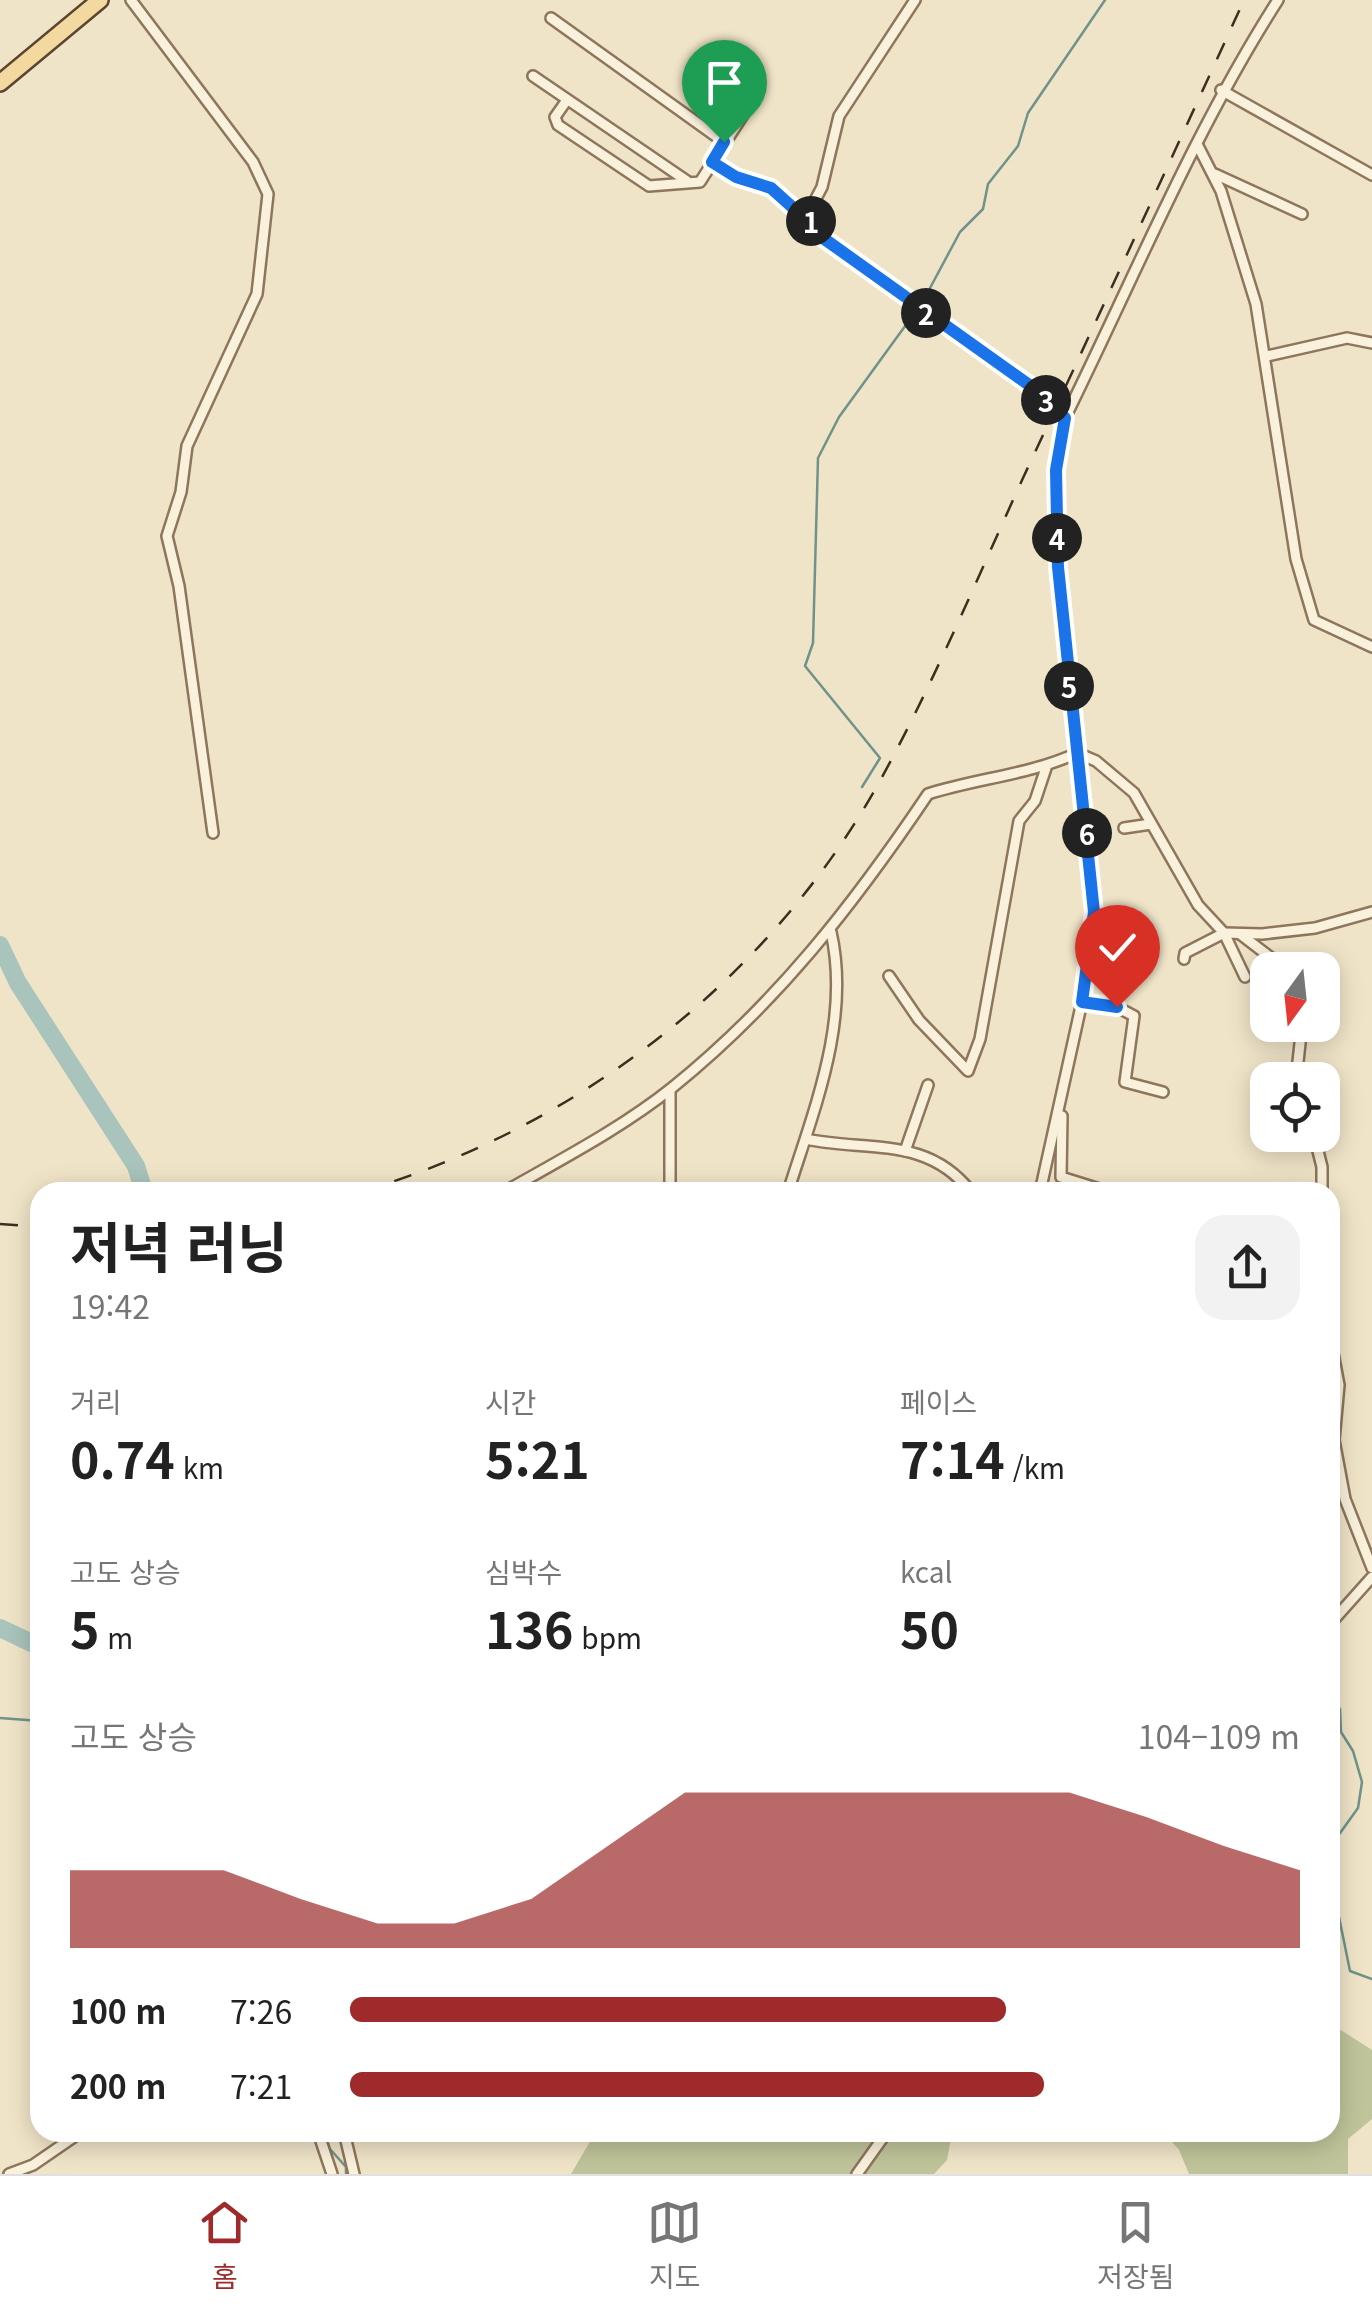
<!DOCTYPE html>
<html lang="ko">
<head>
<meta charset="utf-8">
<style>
  body { margin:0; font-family:Georgia,"Noto Sans KR",serif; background:#f2f2f2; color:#222; height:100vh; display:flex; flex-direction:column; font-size:38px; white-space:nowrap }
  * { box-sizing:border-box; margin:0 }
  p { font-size:32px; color:#767676 }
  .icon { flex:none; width:55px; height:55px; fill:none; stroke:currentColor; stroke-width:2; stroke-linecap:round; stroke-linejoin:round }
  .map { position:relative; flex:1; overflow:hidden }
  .details { position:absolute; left:30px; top:1182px; width:1310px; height:960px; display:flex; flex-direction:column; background:#fff; border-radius:30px; box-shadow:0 5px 25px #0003 }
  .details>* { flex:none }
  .needle { width:65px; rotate:195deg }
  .fabs { position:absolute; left:1250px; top:952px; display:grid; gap:20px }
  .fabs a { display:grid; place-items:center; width:90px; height:90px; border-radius:20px; background:#fff; box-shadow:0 5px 25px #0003; font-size:50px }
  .pin { position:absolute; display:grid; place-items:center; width:85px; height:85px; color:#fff; margin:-102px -42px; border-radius:50% 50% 50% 0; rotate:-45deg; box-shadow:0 0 10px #0007 }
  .pin .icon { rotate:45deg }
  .km { position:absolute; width:50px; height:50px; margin:-25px; border-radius:50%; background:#222; color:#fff; font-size:28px; line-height:50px; text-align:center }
  .round { display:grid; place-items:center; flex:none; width:105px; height:105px; border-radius:30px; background:#f2f2f2 }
  .head { display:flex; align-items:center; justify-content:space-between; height:170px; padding:0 40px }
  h1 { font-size:55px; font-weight:700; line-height:75px }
  .metrics { display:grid; grid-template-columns:repeat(3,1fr); gap:15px; height:170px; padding:10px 40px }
  .metrics div { display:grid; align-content:center }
  .metrics b { font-size:50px; font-weight:700 }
  .metrics small { font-size:28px; font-weight:400 }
  .metrics p { font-size:28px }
  .chart { height:280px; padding:20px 40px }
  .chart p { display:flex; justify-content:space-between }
  .chart svg { width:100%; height:180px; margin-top:10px; fill:#9e2a2b; opacity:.7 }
  ul { padding:0 40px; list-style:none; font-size:32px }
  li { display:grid; grid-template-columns:160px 120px 1fr; align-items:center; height:75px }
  li i { height:25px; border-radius:12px; background:#9e2a2b }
  .tabs { display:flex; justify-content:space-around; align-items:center; height:140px; border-top:2px solid #e0e0e0; background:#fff; font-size:28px; color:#767676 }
  .tabs a { display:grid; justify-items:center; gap:5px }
  .tabs .selected { color:#9e2a2b }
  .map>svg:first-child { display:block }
  .cemetery { fill:#bfc49a }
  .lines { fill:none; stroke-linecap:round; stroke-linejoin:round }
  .stream { stroke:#6f938a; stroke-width:2.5 }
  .river { stroke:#a9c4bc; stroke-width:18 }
  .minor-casing { stroke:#8d765c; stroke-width:14 }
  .primary-casing { stroke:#5b4430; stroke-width:20 }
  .minor { stroke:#faf1dc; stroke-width:9 }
  .primary { stroke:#f3d9a0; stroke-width:15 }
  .rail { stroke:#3d2e20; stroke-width:2.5; stroke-dasharray:18 18; stroke-linecap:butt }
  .route-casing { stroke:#fff; stroke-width:20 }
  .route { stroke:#1a73e8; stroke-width:12 }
</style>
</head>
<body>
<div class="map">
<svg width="1372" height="2174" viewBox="0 0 1372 2174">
  <rect width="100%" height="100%" fill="#f0e4c8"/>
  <g class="cemetery">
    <polygon points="1330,2023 1372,2050 1372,2119 1348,2139 1348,2174 1189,2174 1179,2150 1164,2133 1330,2132"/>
    <polygon points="595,2133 883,2133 853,2174 571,2174"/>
    <polygon points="891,2133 952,2133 947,2160 934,2174 861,2174"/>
  </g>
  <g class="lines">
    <g class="stream">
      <polyline points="922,303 960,232 983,209 988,184 1018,146 1028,113 1105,0"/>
      <polyline points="862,787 880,758 805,666 813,643 818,458 839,417 916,311"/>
      <polyline points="1330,1697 1340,1709 1341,1732 1353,1751 1362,1782 1358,1808 1330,1847"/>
      <polyline points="0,1718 40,1721"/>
      <polyline points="1330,1896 1339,1917 1350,1971 1372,1979"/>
      <polyline points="324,2132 330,2149 346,2167 346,2174"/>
    </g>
    <g class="river">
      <polyline points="0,945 18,983 136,1166 144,1192"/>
      <polyline points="0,1628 40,1647"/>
    </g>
    <defs>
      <g id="minor">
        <polyline points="131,0 253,162 268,194 257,294 187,446 181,492 167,536 179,586 213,833"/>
        <polyline points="551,18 724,142"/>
        <polyline points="533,76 687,181"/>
        <polyline points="1221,90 1372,175"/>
        <polyline points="567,100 555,117 558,125 649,186 700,182 759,90"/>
        <polyline points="1198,146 1221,191 1256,304 1296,559 1314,620 1372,647"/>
        <polyline points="712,161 737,177 771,187 800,215 812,206 822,187 839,116 915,0"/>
        <polyline points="1215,174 1302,214"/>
        <polyline points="806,210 823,238 1039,392 1065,418"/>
        <polyline points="1267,356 1347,338 1372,343"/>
        <polyline points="1124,828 1151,824"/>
        <polyline points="1240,934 1287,970"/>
        <polyline points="1184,959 1185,953 1224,933 1262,934 1315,928 1372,912"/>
        <polyline points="889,976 919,1020 968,1071 980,1039 1019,821 1035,801 1046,768"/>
        <polyline points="1082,1002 1117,1007 1134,1016 1125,1082 1163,1092"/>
        <polyline points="1296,1080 1302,1025"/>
        <polyline points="670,1090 670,1192"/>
        <polyline points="1062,1116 1061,1177 1109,1192"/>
        <polyline points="1314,1135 1322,1167 1322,1192"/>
        <path d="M806,1139C865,1152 927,1135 971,1192"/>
        <polyline points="905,1151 928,1085"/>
        <path d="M504,1192C560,1160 622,1128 673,1087C777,1003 854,904 928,794C978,778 1029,775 1077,753L1096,761L1134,793L1198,905L1224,933L1245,977"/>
        <path d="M788,1192C814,1109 851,1020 831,932"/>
        <path d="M1040,1192L1085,988L1094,912L1058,567L1056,469L1065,418C1134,278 1194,131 1278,0"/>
        <polyline points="1330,1337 1339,1385 1334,1440 1345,1499 1372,1568"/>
        <polyline points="1330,1624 1372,1577"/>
        <polyline points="318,2132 332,2174"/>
        <polyline points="344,2132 354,2174"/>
        <polyline points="9,2174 33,2165 81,2132"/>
        <polyline points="857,2174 887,2132"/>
      </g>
      <polyline id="primary" points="0,83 100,0"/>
    </defs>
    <use href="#minor" class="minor-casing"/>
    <use href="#primary" class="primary-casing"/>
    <use href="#minor" class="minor"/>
    <use href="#primary" class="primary"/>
    <g class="rail">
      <path d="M360,1192C577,1128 771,979 881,779C934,682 977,579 1023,478C1097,319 1171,160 1244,0"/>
      <polyline points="0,1224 40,1227"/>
    </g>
  </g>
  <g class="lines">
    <defs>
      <polyline id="route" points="724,142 712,162 736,177 771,188 800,214 806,210 823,238 1039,392 1065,418 1056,470 1058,567 1094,912 1082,1002 1117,1007"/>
    </defs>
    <use href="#route" class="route-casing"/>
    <use href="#route" class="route"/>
  </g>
</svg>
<div class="fabs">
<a><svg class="needle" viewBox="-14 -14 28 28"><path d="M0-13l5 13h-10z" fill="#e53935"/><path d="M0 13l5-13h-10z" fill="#767676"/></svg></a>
<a><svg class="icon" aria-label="locate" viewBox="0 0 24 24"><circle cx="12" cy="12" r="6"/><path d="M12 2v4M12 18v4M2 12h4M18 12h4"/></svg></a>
</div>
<div class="pin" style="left:724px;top:142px;background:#1e9e55"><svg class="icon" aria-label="arrive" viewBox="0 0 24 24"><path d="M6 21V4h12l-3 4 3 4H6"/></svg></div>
<div class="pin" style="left:1117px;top:1007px;background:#d93025"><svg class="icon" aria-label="check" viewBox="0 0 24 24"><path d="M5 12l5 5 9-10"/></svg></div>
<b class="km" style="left:811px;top:221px">1</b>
<b class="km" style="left:926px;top:313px">2</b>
<b class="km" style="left:1046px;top:400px">3</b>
<b class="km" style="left:1057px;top:538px">4</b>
<b class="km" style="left:1069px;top:686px">5</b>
<b class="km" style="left:1087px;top:833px">6</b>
<section class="details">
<div class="head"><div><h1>저녁 러닝</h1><p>19:42</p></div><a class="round"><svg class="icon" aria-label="share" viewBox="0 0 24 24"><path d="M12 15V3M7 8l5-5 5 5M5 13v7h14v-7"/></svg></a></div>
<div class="metrics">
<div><p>거리</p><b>0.74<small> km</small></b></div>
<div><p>시간</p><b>5:21</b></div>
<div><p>페이스</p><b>7:14<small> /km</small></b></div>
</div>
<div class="metrics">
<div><p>고도 상승</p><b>5<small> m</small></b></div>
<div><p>심박수</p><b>136<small> bpm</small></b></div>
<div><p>kcal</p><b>50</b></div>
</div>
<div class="chart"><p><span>고도 상승</span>104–109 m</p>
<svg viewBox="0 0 160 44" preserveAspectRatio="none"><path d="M0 44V25L10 25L20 25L30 32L40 38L50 38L60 32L70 19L80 6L90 6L100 6L110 6L120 6L130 6L140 12L150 19L160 25V44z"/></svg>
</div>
<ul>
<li><b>100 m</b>7:26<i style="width:69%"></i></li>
<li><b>200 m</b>7:21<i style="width:73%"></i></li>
</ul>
</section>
</div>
<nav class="tabs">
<a class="selected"><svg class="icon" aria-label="home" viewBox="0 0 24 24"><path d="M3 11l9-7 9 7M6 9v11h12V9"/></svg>홈</a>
<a><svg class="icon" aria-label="map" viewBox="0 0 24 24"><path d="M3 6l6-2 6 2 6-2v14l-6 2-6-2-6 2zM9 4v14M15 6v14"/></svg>지도</a>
<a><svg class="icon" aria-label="saved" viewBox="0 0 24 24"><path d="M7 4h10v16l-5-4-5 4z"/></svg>저장됨</a>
</nav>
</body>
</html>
